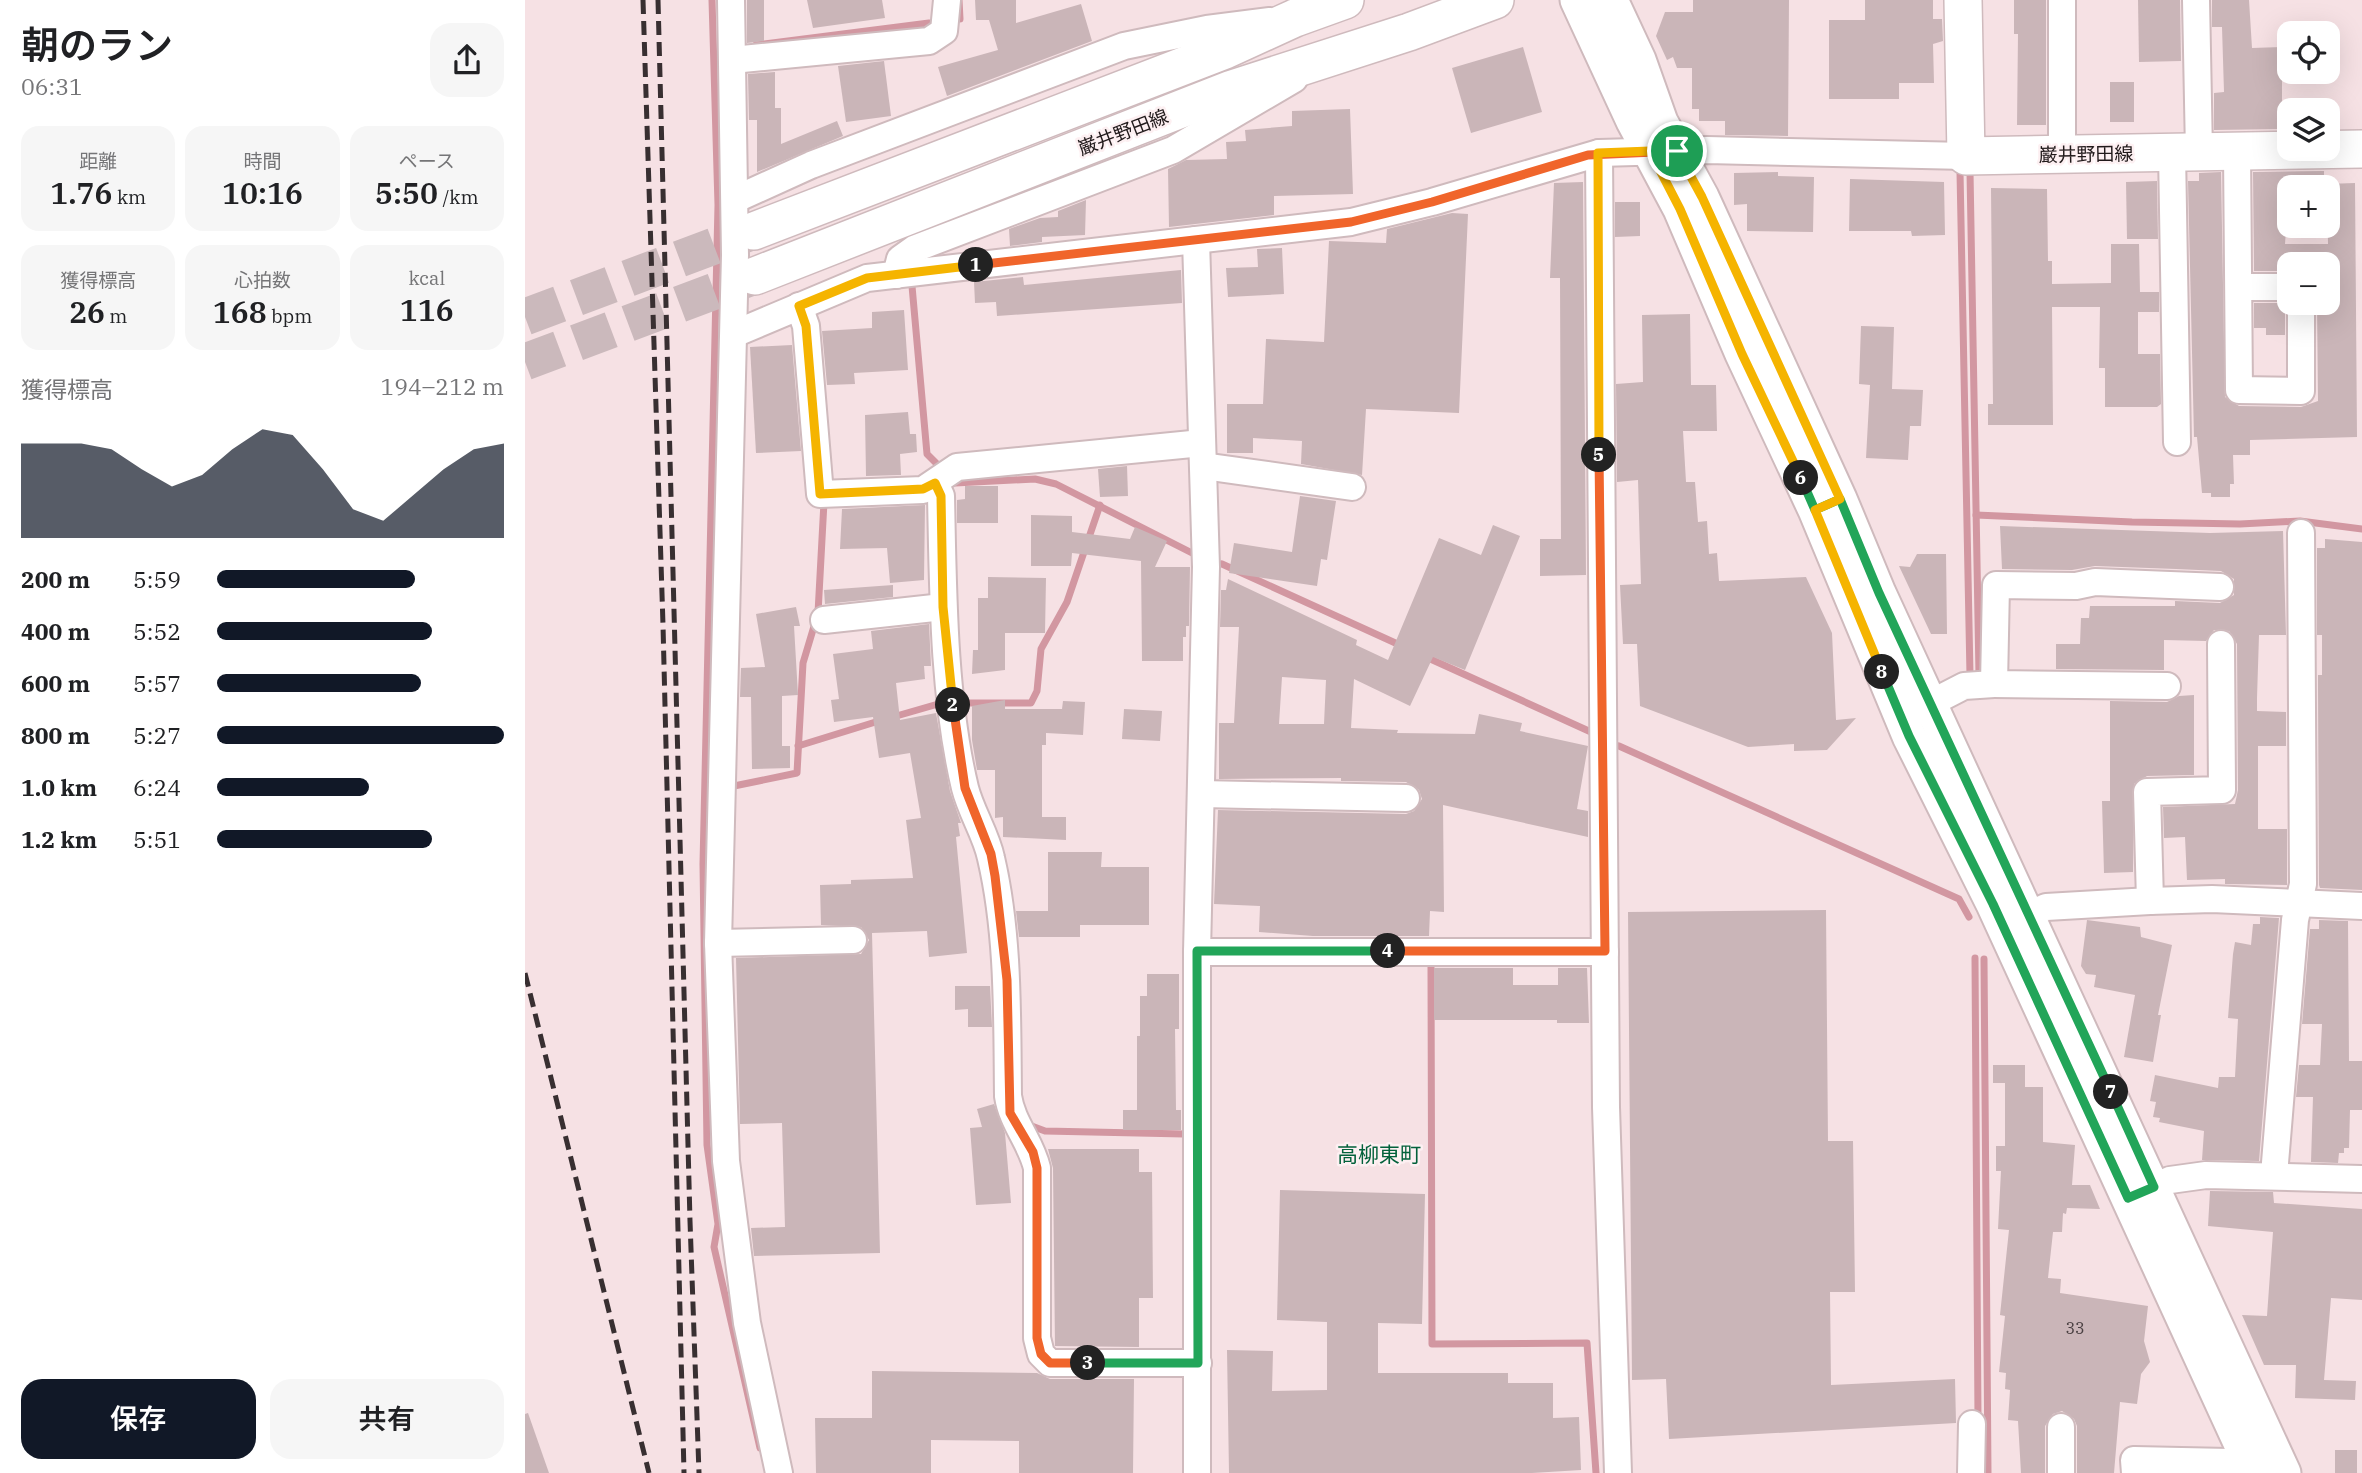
<!DOCTYPE html>
<html lang="ja">
<head>
<meta charset="utf-8">
<style>
  body { margin:0; font-family:"IBM Plex Serif","Noto Sans JP",serif; background:#f6f6f6; color:#202124; height:100vh; display:flex; flex-direction:column; font-size:26px; white-space:nowrap }
  * { box-sizing:border-box; margin:0 }
  p { font-size:23px; color:#757577 }
  .icon { flex:none; width:38px; height:38px; fill:none; stroke:currentColor; stroke-width:2; stroke-linecap:round; stroke-linejoin:round }
  .map { position:relative; flex:1; overflow:hidden }
  .drawer { display:flex; flex-direction:column; background:#fff; width:525px }
  .drawer>* { flex:none }
  .fabs { position:absolute; left:1752px; top:21px; display:grid; gap:14px }
  .fabs a { display:grid; place-items:center; width:63px; height:63px; border-radius:14px; background:#fff; box-shadow:0 7px 28px #0002; font-size:35px }
  .pin { position:absolute; display:grid; place-items:center; width:60px; height:60px; color:#fff; margin:-30px; border:4px solid #fff; border-radius:50%; box-shadow:0 2px 7px #0007 }
  .km { position:absolute; width:35px; height:35px; margin:-18px; border-radius:50%; background:#222; color:#fff; font-size:19px; line-height:35px; text-align:center }
  .round { display:grid; place-items:center; flex:none; width:74px; height:74px; border-radius:21px; background:#f6f6f6 }
  .head { display:flex; align-items:center; justify-content:space-between; height:119px; padding:0 21px }
  h1 { font-size:38px; font-weight:600; line-height:52px }
  .stats { display:grid; grid-template-columns:repeat(3,1fr); gap:10px; height:119px; padding:7px 21px }
  .stats div { display:grid; align-content:center; border-radius:18px; background:#f6f6f6; text-align:center }
  .stats b { font-size:30px; font-weight:600 }
  .stats small { font-size:19px; font-weight:400 }
  .stats p { font-size:19px }
  .chart { height:196px; padding:14px 21px }
  .chart p { display:flex; justify-content:space-between }
  .chart svg { width:100%; height:126px; margin-top:7px; fill:#111827; opacity:.7 }
  .button { display:flex; gap:14px; margin-top:auto; padding:14px 21px }
  .button a { flex:1; height:80px; border-radius:21px; background:#111827; color:#fff; font-size:28px; font-weight:600; line-height:80px; text-align:center }
  .button a+a { background:#f6f6f6; color:#202124 }
  ul { padding:0 21px; list-style:none; font-size:23px }
  li { display:grid; grid-template-columns:112px 84px 1fr; align-items:center; height:52px }
  li i { height:18px; border-radius:9px; background:#111827 }
  main { display:flex; flex:1; min-height:0 }
  .map>svg:first-child { display:block }
  .lines { fill:none; stroke-linecap:round; stroke-linejoin:round }
  .stream { stroke:#d297a1; stroke-width:7 }
  .building { fill:#cab5b8; fill-rule:evenodd }
  .secondary-tunnel { stroke:#cbb9bc; stroke-width:37; stroke-dasharray:37 18; stroke-linecap:butt }
  .minor-casing { stroke:#cfbabd; stroke-width:30 }
  .tertiary-casing { stroke:#cfbabd; stroke-width:37 }
  .secondary-casing { stroke:#cfbabd; stroke-width:40 }
  .minor { stroke:#fff; stroke-width:26 }
  .tertiary { stroke:#fff; stroke-width:33 }
  .secondary { stroke:#fff; stroke-width:37 }
  .rail { stroke:#382f31; stroke-width:5; stroke-dasharray:14 7; stroke-linecap:butt }
  .split-1-casing { stroke:#fff; stroke-width:14 }
  .split-2-casing { stroke:#fff; stroke-width:14 }
  .split-3-casing { stroke:#fff; stroke-width:14 }
  .split-4-casing { stroke:#fff; stroke-width:14 }
  .split-5-casing { stroke:#fff; stroke-width:14 }
  .split-6-casing { stroke:#fff; stroke-width:14 }
  .split-7-casing { stroke:#fff; stroke-width:14 }
  .split-8-casing { stroke:#fff; stroke-width:14 }
  .split-9-casing { stroke:#fff; stroke-width:14 }
  .split-1 { stroke:#f0652b; stroke-width:9 }
  .split-2 { stroke:#f5b400; stroke-width:9 }
  .split-3 { stroke:#f0652b; stroke-width:9 }
  .split-4 { stroke:#22a559; stroke-width:9 }
  .split-5 { stroke:#f0652b; stroke-width:9 }
  .split-6 { stroke:#f5b400; stroke-width:9 }
  .split-7 { stroke:#22a559; stroke-width:9 }
  .split-8 { stroke:#22a559; stroke-width:9 }
  .split-9 { stroke:#f5b400; stroke-width:9 }
  .labels { text-anchor:middle; stroke-width:5; stroke-linejoin:round; paint-order:stroke }
  .number-label { font-size:16px; fill:#4a4042 }
  .street-label { font-size:19px; fill:#20191a; stroke:#fdf0f2 }
  .neighbourhood-label { font-size:21px; fill:#03613b; stroke:#fdf0f2 }
</style>
</head>
<body>
<main>
<section class="drawer">
<div class="head"><div><h1>朝のラン</h1><p>06:31</p></div><a class="round"><svg class="icon" aria-label="share" viewBox="0 0 24 24"><path d="M12 15V3M7 8l5-5 5 5M5 13v7h14v-7"/></svg></a></div>
<div class="stats">
<div><p>距離</p><b>1.76<small> km</small></b></div>
<div><p>時間</p><b>10:16</b></div>
<div><p>ペース</p><b>5:50<small> /km</small></b></div>
</div>
<div class="stats">
<div><p>獲得標高</p><b>26<small> m</small></b></div>
<div><p>心拍数</p><b>168<small> bpm</small></b></div>
<div><p>kcal</p><b>116</b></div>
</div>
<div class="chart"><p><span>獲得標高</span>194–212 m</p>
<svg viewBox="0 0 160 44" preserveAspectRatio="none"><path d="M0 44V11L10 11L20 11L30 13L40 20L50 26L60 22L70 13L80 6L90 8L100 20L110 34L120 38L130 29L140 20L150 13L160 11V44z"/></svg>
</div>
<ul>
<li><b>200 m</b>5:59<i style="width:69%"></i></li>
<li><b>400 m</b>5:52<i style="width:75%"></i></li>
<li><b>600 m</b>5:57<i style="width:71%"></i></li>
<li><b>800 m</b>5:27<i style="width:100%"></i></li>
<li><b>1.0 km</b>6:24<i style="width:53%"></i></li>
<li><b>1.2 km</b>5:51<i style="width:75%"></i></li>
</ul>
<div class="button"><a>保存</a><a>共有</a></div>
</section>
<div class="map">
<svg width="1837" height="1473" viewBox="0 0 1837 1473">
  <rect width="100%" height="100%" fill="#f6e1e4"/>
  <g class="lines">
    <g class="stream">
      <polyline points="187,0 193,205 178,864 182,1145 193,1224 189,1247 235,1448"/>
      <polyline points="429,19 435,19 434,0"/>
      <polyline points="231,45 404,23"/>
      <polyline points="1440,167 1435,172 1445,675"/>
      <polyline points="1440,168 1445,172 1454,674"/>
      <polyline points="387,286 402,454 419,471"/>
      <polyline points="427,480 430,483 510,479 531,484 673,556"/>
      <polyline points="1451,515 1607,522 1715,524 1775,521 1837,529"/>
      <polyline points="697,564 877,646"/>
      <polyline points="901,657 1066,732"/>
      <polyline points="432,703 506,703 512,691 516,649 542,602 575,505"/>
      <polyline points="368,717 420,702"/>
      <polyline points="273,746 357,720"/>
      <polyline points="1094,746 1434,899 1444,917"/>
      <polyline points="209,786 272,773 278,663 293,613 299,502 302,502"/>
      <polyline points="1450,958 1453,1420"/>
      <polyline points="1459,959 1463,1473"/>
      <polyline points="906,966 907,1344 1062,1343 1071,1473"/>
      <polyline points="504,1125 520,1131 659,1134"/>
    </g>
  </g>
  <g class="building">
    <polygon points="222,0 239,0 239,41 222,43"/>
    <polygon points="282,0 357,0 360,18 288,28"/>
    <polygon points="450,0 491,0 491,23 556,4 567,41 422,96 413,67 473,50 464,20 451,20"/>
    <polygon points="1168,0 1264,0 1263,136 1200,135 1200,121 1174,121 1174,109 1167,109 1167,68 1152,68 1148,57 1142,60 1131,36 1140,12 1168,12"/>
    <polygon points="1340,0 1408,0 1408,19 1417,19 1418,41 1408,44 1409,83 1374,83 1374,99 1304,99 1304,20 1340,20"/>
    <polygon points="1489,0 1521,0 1521,125 1492,125 1493,34 1489,34"/>
    <polygon points="1613,0 1655,0 1656,61 1614,62"/>
    <polygon points="1687,0 1724,0 1727,48 1757,47 1757,129 1689,130 1689,93 1699,92 1697,27 1687,27"/>
    <polygon points="998,47 1017,112 946,133 927,68"/>
    <polygon points="359,61 366,116 321,122 313,66"/>
    <polygon points="250,72 250,108 256,108 256,144 312,121 318,136 232,172 232,120 224,120 223,74"/>
    <rect x="1585" y="82" width="24" height="40"/>
    <polygon points="825,109 828,194 749,196 749,215 644,227 643,169 661,160 702,159 701,142 721,141 720,130 767,126 767,111"/>
    <polygon points="1799,171 1799,187 1764,187 1760,244 1803,244 1802,184 1830,183 1832,437 1725,440 1725,455 1708,455 1709,484 1705,484 1705,497 1686,497 1686,493 1677,493 1672,437 1669,437 1663,181 1674,181 1674,173 1696,172 1700,397 1714,406 1776,407 1793,401 1792,303 1802,303 1802,264 1764,264 1764,271 1729,271 1728,172"/>
    <polygon points="1253,172 1253,176 1289,177 1288,232 1222,231 1222,204 1209,205 1209,173"/>
    <polygon points="1325,179 1419,182 1420,235 1387,236 1386,231 1324,231"/>
    <polygon points="1632,181 1633,239 1602,239 1601,182"/>
    <polygon points="1058,182 1061,575 1015,576 1015,539 1036,539 1035,278 1025,278 1029,183"/>
    <polygon points="1466,188 1522,189 1523,261 1527,261 1527,284 1586,283 1586,244 1614,244 1615,292 1634,292 1634,312 1613,312 1613,354 1635,354 1636,404 1632,407 1580,407 1580,368 1574,368 1575,307 1527,307 1528,425 1463,425 1463,404 1468,404"/>
    <polygon points="561,200 560,235 517,237 517,242 485,246 484,229 515,218 533,217 533,211"/>
    <polygon points="1090,202 1115,202 1115,236 1090,237"/>
    <polygon points="927,213 943,214 934,413 841,409 837,475 776,464 777,441 728,438 728,453 702,453 702,404 738,404 741,339 799,342 804,241 861,243 862,229"/>
    <polygon points="757,248 759,294 703,297 701,268 733,267 732,249"/>
    <polygon points="656,270 657,303 472,316 471,302 450,303 449,282 498,277 499,285"/>
    <polygon points="1729,303 1760,303 1760,335 1741,335 1741,328 1729,328"/>
    <polygon points="379,310 383,370 329,373 330,384 302,385 297,331 347,328 347,312"/>
    <polygon points="1165,314 1166,385 1191,385 1192,431 1158,431 1161,482 1170,482 1173,522 1182,521 1184,554 1192,553 1194,581 1281,577 1307,633 1311,720 1331,718 1302,750 1269,751 1269,744 1223,747 1115,706 1112,644 1098,644 1095,585 1116,584 1113,480 1092,482 1091,384 1118,382 1117,315"/>
    <polygon points="1336,326 1369,327 1367,389 1398,390 1396,426 1385,426 1383,460 1341,458 1345,385 1334,384"/>
    <polygon points="267,345 276,451 231,453 225,347"/>
    <polygon points="383,412 385,434 391,434 392,452 375,454 376,475 341,476 340,415"/>
    <polygon points="602,466 603,496 575,497 573,469"/>
    <polygon points="440,486 473,486 473,523 432,523 432,500 440,499"/>
    <polygon points="775,496 811,501 802,560 796,559 792,586 704,573 709,543 767,552"/>
    <polygon points="400,505 399,580 365,583 362,548 315,549 317,509"/>
    <polygon points="506,515 547,516 547,532 605,539 610,527 642,541 630,567 665,567 664,626 661,626 661,637 658,637 658,661 617,661 616,561 547,553 546,566 506,566"/>
    <path d="M968,525L995,536L940,670L908,657L885,706L829,679L826,728L873,730L872,733L950,734L954,714L997,723L995,731L1063,746L1052,809L1063,811V837L918,805L919,912L905,911L904,936H788L734,932L735,906L689,904L693,810L881,814L889,811L897,799L894,790L881,782L816,781V778L694,779V723H709L714,627H695L696,590H701L703,579L832,640L831,645L863,660L914,538L956,555ZM757,677L801,680L799,724H754Z"/>
    <polygon points="1475,526 1685,533 1758,531 1761,635 1734,635 1732,698 1732,711 1761,712 1761,746 1733,746 1733,829 1762,829 1762,885 1700,884 1700,879 1662,880 1660,837 1639,838 1638,807 1710,804 1713,790 1712,644 1704,631 1689,630 1681,641 1639,640 1639,670 1531,669 1531,644 1555,644 1556,618 1564,618 1565,606 1650,606 1650,601 1695,603 1709,595 1709,579 1696,571 1651,569 1570,566 1547,570 1477,569"/>
    <polygon points="1800,539 1837,542 1837,890 1795,888 1794,885 1793,687 1793,675 1797,675 1797,635 1792,635 1792,548 1800,548"/>
    <polygon points="1392,554 1421,554 1422,634 1406,634 1374,566 1385,567"/>
    <polygon points="463,577 521,578 520,633 480,633 480,670 447,674 448,650 453,650 453,598 463,598"/>
    <polygon points="368,585 368,597 300,604 299,590"/>
    <polygon points="271,607 275,626 269,626 273,695 257,696 257,746 265,746 265,768 227,769 226,697 215,697 216,668 240,667 231,614"/>
    <polygon points="404,624 406,666 399,666 400,679 371,683 375,720 411,713 425,791 436,823 433,823 435,836 431,837 442,953 404,957 402,931 347,933 355,1253 229,1256 226,1228 260,1227 257,1123 215,1124 211,958 336,954 344,940 336,927 296,925 295,885 326,884 326,880 388,878 381,820 396,818 385,753 354,758 348,717 309,722 306,700 314,699 308,654 348,649 346,631"/>
    <polygon points="1669,695 1669,775 1622,776 1609,784 1608,872 1579,873 1577,801 1585,801 1585,701 1642,702 1654,696"/>
    <polygon points="480,700 480,709 537,709 538,701 560,702 558,735 521,733 521,745 517,745 517,817 541,817 541,840 478,837 478,817 470,818 470,770 452,770 447,740 447,706"/>
    <polygon points="599,709 637,711 635,741 597,739"/>
    <polygon points="523,852 577,852 576,867 624,867 624,925 555,925 555,937 494,937 491,911 523,911"/>
    <polygon points="1301,910 1303,1141 1328,1141 1330,1292 1305,1292 1306,1385 1430,1379 1431,1423 1144,1439 1141,1379 1107,1380 1103,912"/>
    <polygon points="1735,917 1754,918 1734,1161 1677,1160 1679,1131 1634,1122 1635,1118 1628,1117 1631,1102 1625,1101 1630,1075 1693,1088 1694,1077 1710,1077 1713,1019 1703,1018 1708,954 1710,942 1726,945 1728,924 1735,924"/>
    <polygon points="1562,920 1615,927 1616,937 1647,945 1633,1015 1636,1015 1628,1062 1599,1057 1610,995 1569,987 1571,975 1561,974 1556,966"/>
    <polygon points="1794,920 1823,921 1824,1061 1837,1061 1837,1110 1825,1110 1824,1148 1819,1148 1819,1153 1814,1153 1813,1163 1786,1162 1788,1097 1771,1097 1774,1065 1795,1065 1797,1024 1777,1024 1785,929 1794,929"/>
    <polygon points="909,968 988,968 988,985 1033,985 1033,968 1062,968 1064,1023 1032,1023 1032,1020 909,1020"/>
    <polygon points="622,974 654,974 654,1029 650,1029 651,1110 656,1110 656,1130 598,1130 598,1110 612,1110 612,1036 615,1036 615,996 622,996"/>
    <polygon points="430,986 465,986 467,1027 443,1027 443,1009 430,1010"/>
    <polygon points="1468,1065 1500,1065 1500,1087 1518,1087 1518,1142 1550,1145 1547,1185 1565,1185 1575,1209 1542,1208 1541,1214 1538,1213 1537,1232 1528,1232 1523,1278 1536,1279 1535,1293 1623,1306 1619,1341 1625,1362 1616,1374 1612,1404 1595,1402 1589,1473 1552,1473 1552,1426 1549,1419 1537,1411 1528,1414 1520,1426 1520,1473 1496,1473 1493,1421 1483,1420 1485,1390 1480,1389 1481,1373 1474,1372 1480,1316 1475,1315 1484,1230 1473,1229 1476,1171 1471,1171 1471,1146 1480,1146 1480,1083 1468,1083"/>
    <polygon points="469,1104 480,1133 486,1203 451,1205 445,1128 457,1127 452,1109"/>
    <polygon points="523,1149 614,1149 614,1172 627,1172 628,1298 614,1298 614,1347 530,1346 528,1168"/>
    <polygon points="755,1190 900,1194 897,1324 853,1323 853,1373 983,1373 983,1383 1028,1383 1028,1418 1054,1417 1056,1470 1007,1473 704,1473 702,1350 748,1351 747,1391 802,1390 802,1322 752,1320"/>
    <polygon points="1685,1191 1748,1192 1749,1203 1837,1209 1837,1300 1806,1298 1799,1380 1831,1381 1830,1400 1770,1398 1771,1365 1739,1365 1717,1315 1742,1316 1748,1232 1683,1226"/>
    <polygon points="347,1371 512,1373 525,1379 609,1379 608,1473 494,1473 494,1441 406,1440 406,1473 291,1473 290,1418 347,1418"/>
    <polygon points="3,1413 24,1473 0,1473 0,1414"/>
    <rect x="1810" y="1450" width="22" height="23"/>
  </g>
  <g class="lines">
    <g class="secondary-tunnel">
      <polyline points="0,317 229,231"/>
      <polyline points="0,362 230,276"/>
    </g>
    <defs>
      <g id="minor">
        <polyline points="206,0 210,255 193,943 201,1161 222,1323 254,1473"/>
        <polyline points="1671,0 1674,152"/>
        <polyline points="207,60 404,41 419,31 422,0"/>
        <polyline points="1712,151 1714,390 1776,391 1776,303"/>
        <polyline points="1647,152 1652,442"/>
        <polyline points="1074,153 1081,1107 1093,1473"/>
        <polyline points="1537,154 1537,0"/>
        <polyline points="211,199 286,165 599,46 682,29 745,21"/>
        <polyline points="671,240 681,567 672,952 672,1473"/>
        <polyline points="371,275 375,259 389,249 648,150 769,79"/>
        <polyline points="1714,287 1764,287"/>
        <polyline points="274,306 281,326 295,494 398,490 432,467 677,443"/>
        <polyline points="209,334 342,278 826,222 907,202 1074,153 1182,150 1441,156"/>
        <polyline points="678,466 827,487"/>
        <path d="M410,483L416,496C418,590 418,696 440,788C446,812 461,834 466,858C484,935 482,1017 483,1096C487,1123 506,1142 512,1168V1338L516,1354L525,1363H673"/>
        <polyline points="299,620 418,607"/>
        <polyline points="1642,686 1469,684 1471,585 1551,586 1570,582 1695,587"/>
        <polyline points="1406,703 1439,686 1469,684"/>
        <polyline points="676,794 881,798"/>
        <polyline points="1625,901 1622,792 1697,790 1696,644"/>
        <polyline points="1487,923 1521,907 1625,901 1687,899 1837,906"/>
        <polyline points="193,943 328,940"/>
        <polyline points="672,952 1080,952"/>
        <polyline points="1749,1175 1770,920 1778,884 1776,533"/>
        <polyline points="1611,1195 1645,1180 1681,1175 1837,1179"/>
        <polyline points="1536,1427 1536,1473"/>
        <polyline points="1446,1473 1447,1424"/>
        <polyline points="1610,1473 1609,1460 1704,1462 1721,1455"/>
      </g>
      <g id="tertiary">
        <polyline points="1052,0 1108,121 1155,209 1217,354 1290,510 1384,736 1468,904 1729,1473"/>
        <polyline points="1086,0 1114,60 1136,122 1177,197 1315,499 1354,593 1759,1473"/>
      </g>
      <g id="secondary">
        <polyline points="1438,0 1441,156 1837,149"/>
        <polyline points="229,231 700,50 770,18 820,0"/>
        <polyline points="230,276 707,89 884,32 970,0"/>
      </g>
    </defs>
    <use href="#minor" class="minor-casing"/>
    <use href="#tertiary" class="tertiary-casing"/>
    <use href="#secondary" class="secondary-casing"/>
    <use href="#minor" class="minor"/>
    <use href="#tertiary" class="tertiary"/>
    <use href="#secondary" class="secondary"/>
    <g class="rail">
      <polyline points="118,0 138,625 159,1473"/>
      <polyline points="133,0 165,1221 174,1473"/>
      <polyline points="0,973 124,1473"/>
    </g>
  </g>
  <g class="lines">
    <defs>
      <polyline id="split-1" points="451,265 826,222 907,202 1063,155 1152,151"/>
      <polyline id="split-2" points="428,705 418,607 416,496 410,483 398,489 295,494 281,326 274,306 342,278 451,265"/>
      <polyline id="split-3" points="428,705 440,788 466,854 470,876 482,980 485,1113 508,1152 512,1168 512,1338 516,1354 525,1363 563,1363"/>
      <polyline id="split-4" points="563,1363 673,1363 672,951 863,951"/>
      <polyline id="split-5" points="863,951 1080,951 1074,455"/>
      <polyline id="split-6" points="1074,455 1073,153 1125,151 1155,209 1217,354 1276,478"/>
      <polyline id="split-7" points="1276,478 1290,510 1315,499 1354,593 1586,1092"/>
      <polyline id="split-8" points="1357,672 1384,736 1468,904 1603,1198 1629,1187 1586,1092"/>
      <polyline id="split-9" points="1152,151 1177,197 1315,499 1290,510 1357,672"/>
    </defs>
    <use href="#split-1" class="split-1-casing"/>
    <use href="#split-2" class="split-2-casing"/>
    <use href="#split-3" class="split-3-casing"/>
    <use href="#split-4" class="split-4-casing"/>
    <use href="#split-5" class="split-5-casing"/>
    <use href="#split-6" class="split-6-casing"/>
    <use href="#split-7" class="split-7-casing"/>
    <use href="#split-8" class="split-8-casing"/>
    <use href="#split-9" class="split-9-casing"/>
    <use href="#split-1" class="split-1"/>
    <use href="#split-2" class="split-2"/>
    <use href="#split-3" class="split-3"/>
    <use href="#split-4" class="split-4"/>
    <use href="#split-5" class="split-5"/>
    <use href="#split-6" class="split-6"/>
    <use href="#split-7" class="split-7"/>
    <use href="#split-8" class="split-8"/>
    <use href="#split-9" class="split-9"/>
  </g>
  <g class="labels">
    <g class="number-label">
      <text x="1550" y="1334">33</text>
    </g>
    <g class="street-label">
      <text transform="translate(598 132) rotate(-21)" y="7">巌井野田線</text>
      <text transform="translate(1561 154) rotate(-1)" y="7">巌井野田線</text>
    </g>
    <g class="neighbourhood-label">
      <text x="854" y="1162">高柳東町</text>
    </g>
  </g>
</svg>
<div class="fabs">
<a><svg class="icon" aria-label="locate" viewBox="0 0 24 24"><circle cx="12" cy="12" r="6"/><path d="M12 2v4M12 18v4M2 12h4M18 12h4"/></svg></a>
<a><svg class="icon" aria-label="layers" viewBox="0 0 24 24"><path d="M12 4l9 5-9 5-9-5zM3 14l9 5 9-5"/></svg></a>
<a>+</a>
<a>−</a>
</div>
<div class="pin" style="left:1152px;top:151px;background:#1e9e55"><svg class="icon" aria-label="arrive" viewBox="0 0 24 24"><path d="M6 21V4h12l-3 4 3 4H6"/></svg></div>
<b class="km" style="left:451px;top:265px">1</b>
<b class="km" style="left:428px;top:705px">2</b>
<b class="km" style="left:563px;top:1363px">3</b>
<b class="km" style="left:863px;top:951px">4</b>
<b class="km" style="left:1074px;top:455px">5</b>
<b class="km" style="left:1276px;top:478px">6</b>
<b class="km" style="left:1586px;top:1092px">7</b>
<b class="km" style="left:1357px;top:672px">8</b>
</div>
</main>
</body>
</html>
